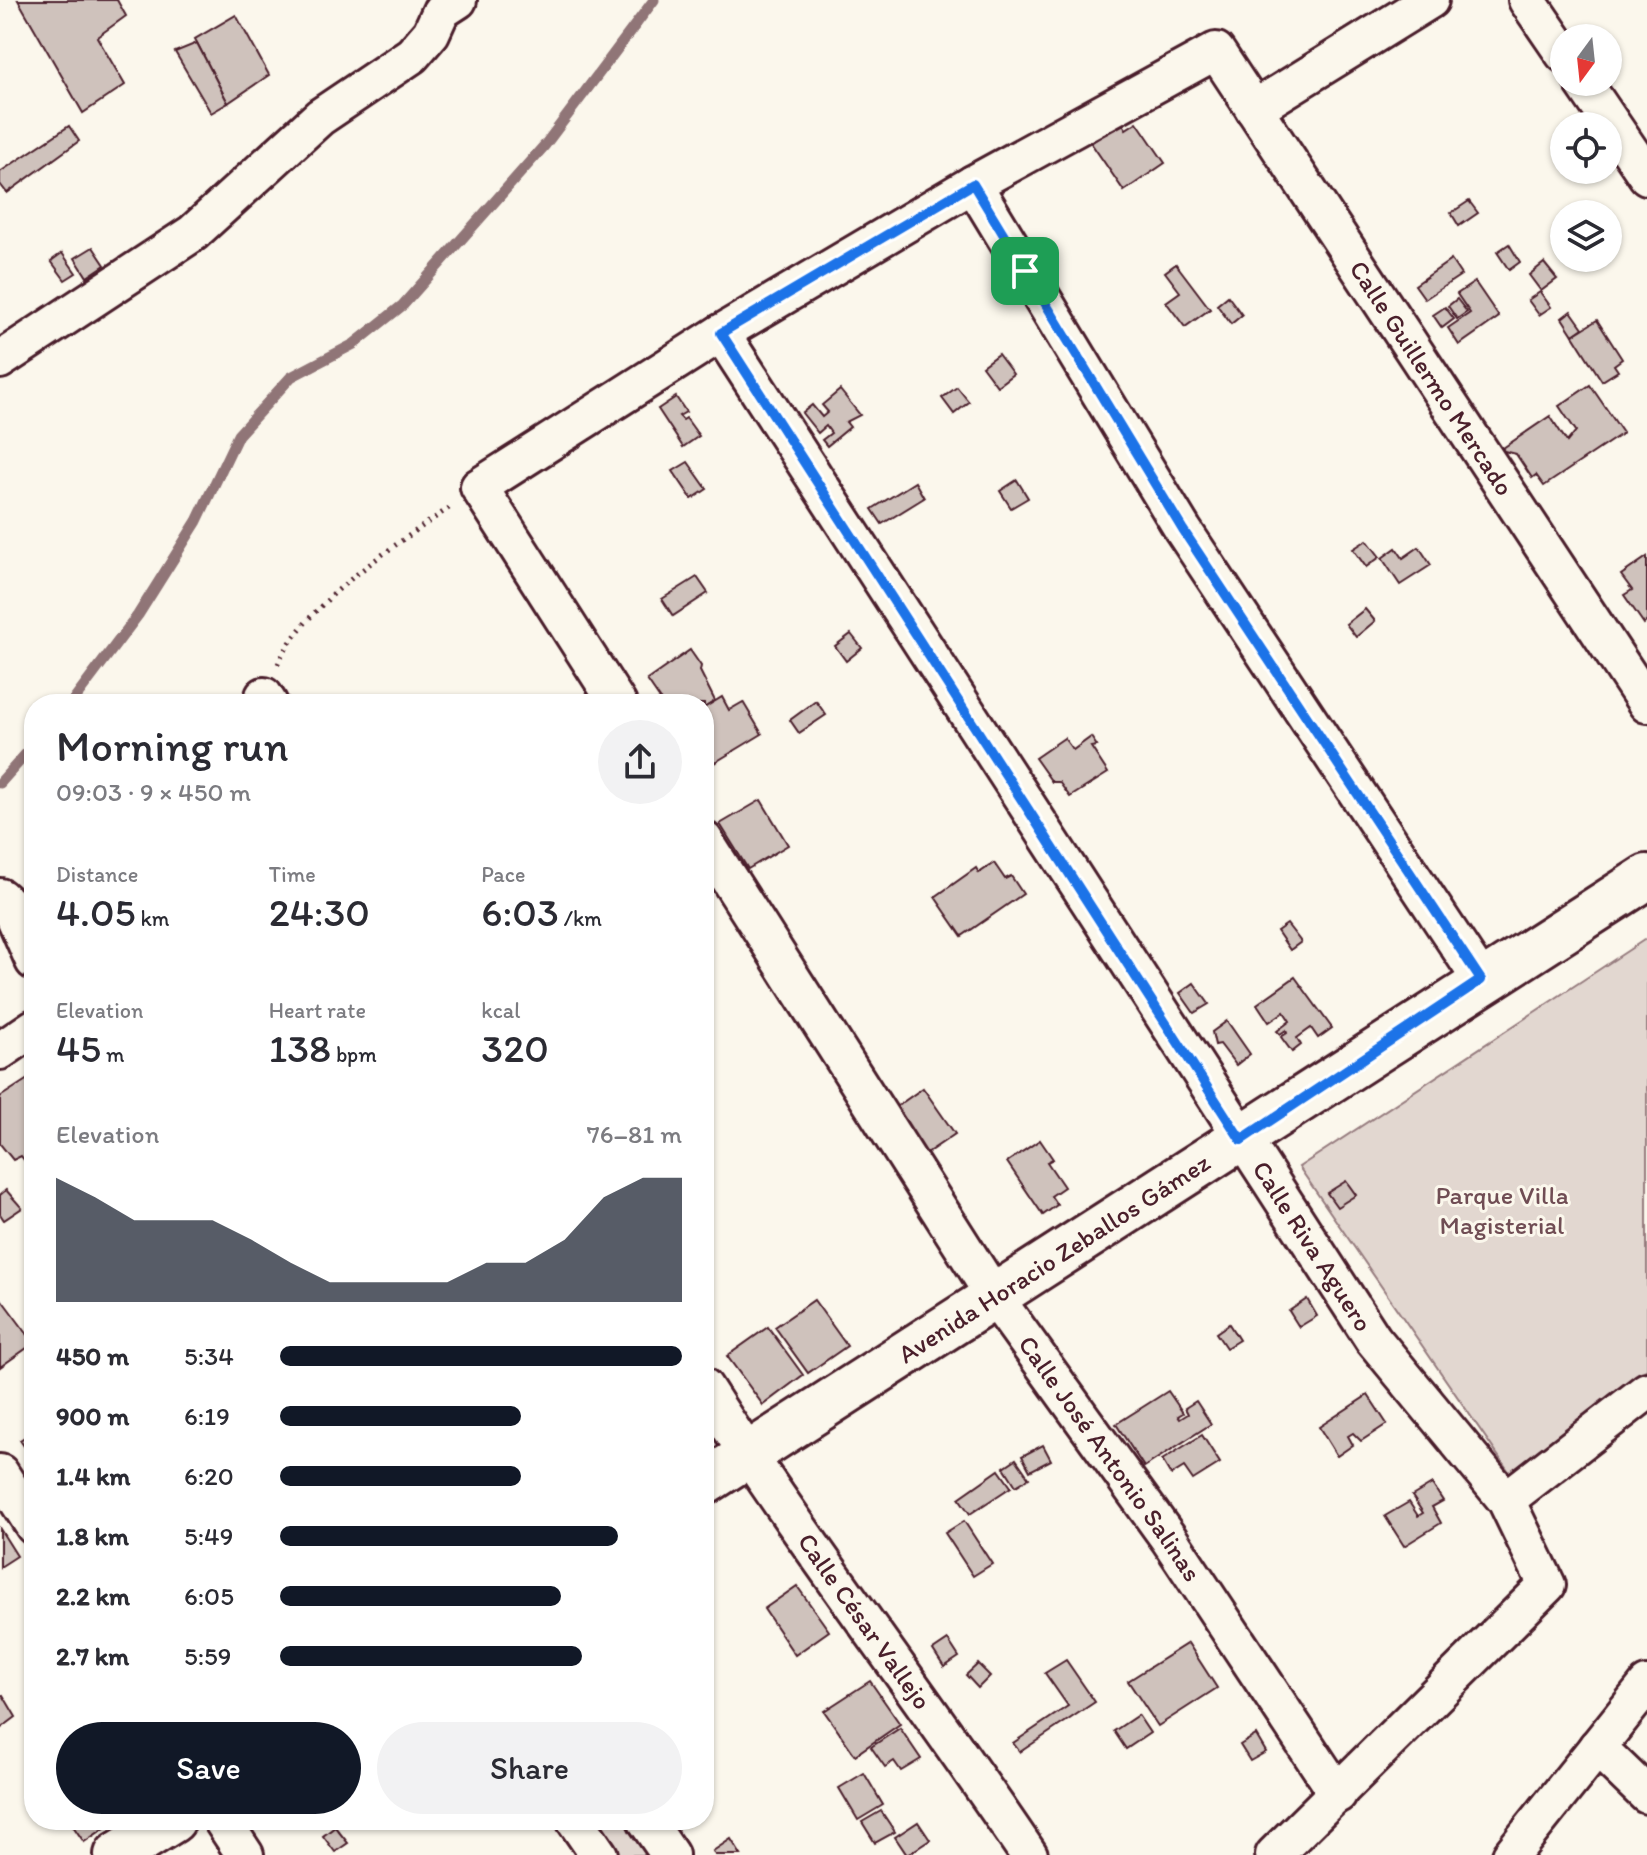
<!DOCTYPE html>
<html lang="en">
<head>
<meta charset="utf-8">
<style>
  body { margin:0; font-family:Itim,sans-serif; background:#f2f2f3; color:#2b2b33; height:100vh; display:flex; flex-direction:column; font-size:30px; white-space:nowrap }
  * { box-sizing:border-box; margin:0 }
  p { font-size:26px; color:#7c7c81 }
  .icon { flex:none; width:44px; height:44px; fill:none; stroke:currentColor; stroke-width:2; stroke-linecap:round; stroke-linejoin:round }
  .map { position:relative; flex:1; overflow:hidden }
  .sheet { position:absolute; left:24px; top:694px; width:690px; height:1136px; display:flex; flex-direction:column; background:#fff; border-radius:32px; box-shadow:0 2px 6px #0004 }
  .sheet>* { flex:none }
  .needle { width:52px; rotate:195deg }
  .tools { position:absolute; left:1550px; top:24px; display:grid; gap:16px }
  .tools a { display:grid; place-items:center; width:72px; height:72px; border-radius:50%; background:#fff; box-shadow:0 2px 6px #0004; font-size:40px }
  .pin { position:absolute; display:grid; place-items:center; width:68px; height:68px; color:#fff; margin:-34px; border-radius:16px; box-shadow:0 4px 12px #0006 }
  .round { display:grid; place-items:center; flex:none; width:84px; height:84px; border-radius:42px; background:#f2f2f3 }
  .headline { display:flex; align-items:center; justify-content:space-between; height:136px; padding:0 32px }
  h1 { font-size:44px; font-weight:600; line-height:60px }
  .figures { display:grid; grid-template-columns:repeat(3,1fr); gap:12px; height:136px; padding:8px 32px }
  .figures div { display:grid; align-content:center }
  .figures b { font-size:40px; font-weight:600 }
  .figures small { font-size:22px; font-weight:400 }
  .figures p { font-size:22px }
  .chart { height:224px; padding:16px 32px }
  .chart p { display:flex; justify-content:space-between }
  .chart svg { width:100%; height:144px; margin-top:8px; fill:#111827; opacity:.7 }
  .action { display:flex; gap:16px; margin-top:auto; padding:16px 32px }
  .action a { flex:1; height:92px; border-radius:48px; background:#111827; color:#fff; font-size:32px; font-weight:600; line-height:92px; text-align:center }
  .action a+a { background:#f2f2f3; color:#2b2b33 }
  ul { padding:0 32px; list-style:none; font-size:26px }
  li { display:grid; grid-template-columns:128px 96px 1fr; align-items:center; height:60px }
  li i { height:20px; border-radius:10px; background:#111827 }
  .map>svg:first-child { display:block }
  .green { fill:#e2d7d0; stroke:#967b7e; stroke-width:2 }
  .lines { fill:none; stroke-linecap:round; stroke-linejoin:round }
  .stream { stroke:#907477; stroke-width:11 }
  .building { fill:#cfc2bc; stroke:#4a1f2b; stroke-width:2 }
  .minor-casing { stroke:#4a1f2b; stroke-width:42 }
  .major-casing { stroke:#4a1f2b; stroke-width:50 }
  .path { stroke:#4a1f2b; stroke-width:5; stroke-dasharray:2 6; stroke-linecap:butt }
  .minor { stroke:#fbf7ec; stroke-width:36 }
  .major { stroke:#fbf7ec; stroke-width:44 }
  .route-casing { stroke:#fff; stroke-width:16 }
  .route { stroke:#1a73e8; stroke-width:10 }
  .labels { text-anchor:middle; stroke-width:6; stroke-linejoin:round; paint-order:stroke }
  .street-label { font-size:26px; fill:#4a1f2b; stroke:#fbf7ec }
  .park-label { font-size:26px; fill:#704d54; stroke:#fbf7ec }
</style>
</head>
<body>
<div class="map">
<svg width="1647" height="1855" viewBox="0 0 1647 1855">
  <rect width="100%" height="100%" fill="#fbf7ec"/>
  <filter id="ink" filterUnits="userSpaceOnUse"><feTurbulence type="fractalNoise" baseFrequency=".0125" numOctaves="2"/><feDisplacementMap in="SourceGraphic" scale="16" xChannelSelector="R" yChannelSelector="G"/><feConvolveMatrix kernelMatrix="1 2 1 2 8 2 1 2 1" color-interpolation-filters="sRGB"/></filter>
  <g filter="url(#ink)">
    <g class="green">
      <polygon points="1647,938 1647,1369 1510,1473 1299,1167"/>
      <polygon points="595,1820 625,1820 649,1855 619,1855"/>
    </g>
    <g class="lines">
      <g class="stream">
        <polyline points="71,704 138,615 197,521 238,435 291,377 354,344 403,305 545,145 654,0"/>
        <polyline points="0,783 34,745"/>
      </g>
    </g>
    <g class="building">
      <polygon points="18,0 117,0 126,16 97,37 125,85 83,113"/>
      <polygon points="236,15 269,75 228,103 195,39"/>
      <polygon points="197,43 228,103 211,113 175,52"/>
      <polygon points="1122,122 1126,129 1137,122 1165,163 1124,191 1091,143"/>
      <polygon points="69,126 79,141 7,193 0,184 0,172"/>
      <polygon points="1469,201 1478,213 1459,226 1451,213"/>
      <polygon points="1509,244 1520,262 1509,270 1497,252"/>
      <polygon points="93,247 105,265 87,277 75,258"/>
      <polygon points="62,253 76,273 65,280 51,261"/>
      <polygon points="1451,260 1461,275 1425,299 1415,285"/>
      <polygon points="1544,263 1557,279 1541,291 1529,275"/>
      <polygon points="1176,264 1210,309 1185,327 1166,302 1180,292 1165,272"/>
      <polygon points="1475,282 1499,317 1459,345 1448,328 1470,313 1457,294"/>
      <polygon points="1540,292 1551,307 1539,315 1528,300"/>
      <polygon points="1228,296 1242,315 1231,324 1217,305"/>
      <polygon points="1457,299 1467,312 1457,319 1448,306"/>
      <polygon points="1445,307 1454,319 1442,328 1433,315"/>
      <polygon points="1571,311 1583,328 1573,335 1562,318"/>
      <polygon points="1597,320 1622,359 1614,365 1618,371 1602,381 1573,335"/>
      <polygon points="998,354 1013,374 997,386 982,366"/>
      <polygon points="1590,385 1623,433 1544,486 1536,475 1532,478 1516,454 1500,450 1550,416 1567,442 1576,431 1559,406"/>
      <polygon points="957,387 969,402 954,414 942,398"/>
      <polygon points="840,390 860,415 846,422 850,427 827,446 822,440 831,433 826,426 818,433 802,413 812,405 822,417 828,412 822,405"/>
      <polygon points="676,397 686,412 679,416 683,420 686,418 699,436 683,447 658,409"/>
      <polygon points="688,462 707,489 692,499 673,471"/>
      <polygon points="1017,480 1028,498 1011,508 1000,491"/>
      <polygon points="915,482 924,498 882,524 872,509"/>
      <polygon points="1367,540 1380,557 1366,567 1353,549"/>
      <polygon points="1419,547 1431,565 1400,585 1382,558 1396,548 1403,558"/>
      <polygon points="1647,557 1647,621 1644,624 1624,595 1632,590 1621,575"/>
      <polygon points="697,577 708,593 673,616 662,599"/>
      <polygon points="1365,609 1375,621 1356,637 1346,624"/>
      <polygon points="851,634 862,648 846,661 835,646"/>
      <polygon points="690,650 701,666 700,671 715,701 704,708 704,704 653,704 660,699 647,680"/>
      <polygon points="722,697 729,710 743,702 762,734 704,769 704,708"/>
      <polygon points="816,701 826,715 799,733 790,720"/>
      <polygon points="1091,737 1097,746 1091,747 1108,773 1070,797 1059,782 1052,782 1035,758 1064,738 1073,750"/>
      <polygon points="761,800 788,845 748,869 720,824"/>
      <polygon points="994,863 1005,879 1011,876 1023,894 962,936 935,897 976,868 979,873"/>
      <polygon points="1287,924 1301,942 1290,950 1277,931"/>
      <polygon points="1295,977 1332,1028 1318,1038 1311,1028 1297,1038 1301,1045 1292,1052 1281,1037 1287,1033 1286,1030 1280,1034 1277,1031 1290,1021 1284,1012 1269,1022 1257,1004"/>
      <polygon points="1194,983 1209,1004 1194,1013 1180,993"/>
      <polygon points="1227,1021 1250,1054 1236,1065 1220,1044 1215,1045 1212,1032"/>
      <polygon points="34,1075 34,1173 21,1156 13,1160 0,1144 0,1097"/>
      <polygon points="923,1088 955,1134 921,1157 889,1112"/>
      <polygon points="1040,1140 1053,1159 1047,1162 1064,1187 1051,1196 1057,1205 1043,1215 1007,1162"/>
      <polygon points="1346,1181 1356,1195 1337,1207 1327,1193"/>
      <polygon points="6,1190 22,1208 4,1220 0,1214 0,1195"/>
      <polygon points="1307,1299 1317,1316 1299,1327 1289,1311"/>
      <polygon points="2,1300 34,1343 0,1367 0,1302"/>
      <polygon points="814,1300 847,1346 808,1373 775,1327"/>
      <polygon points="1229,1324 1239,1340 1226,1348 1216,1333"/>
      <polygon points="768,1327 803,1375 763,1405 727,1356"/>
      <polygon points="1168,1391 1183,1413 1178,1416 1180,1419 1188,1414 1185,1408 1196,1401 1211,1424 1144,1467 1116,1424"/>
      <polygon points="1368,1395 1387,1424 1361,1441 1353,1433 1348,1436 1353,1445 1337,1456 1319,1427"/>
      <polygon points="34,1431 34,1461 20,1440"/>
      <polygon points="1202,1435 1220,1463 1193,1480 1184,1467 1171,1475 1162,1460"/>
      <polygon points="1043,1445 1051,1460 1030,1471 1022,1456"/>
      <polygon points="1016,1459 1029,1478 1016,1486 1004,1467"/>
      <polygon points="999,1470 1011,1487 970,1514 959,1498"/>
      <polygon points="1432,1484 1443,1501 1432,1507 1441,1523 1404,1546 1385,1516 1409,1502 1418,1516 1423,1513 1412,1496"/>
      <polygon points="964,1521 992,1564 973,1576 945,1533"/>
      <polygon points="0,1529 17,1556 0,1567"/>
      <polygon points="797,1586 829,1631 795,1655 764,1609"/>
      <polygon points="948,1640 959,1657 944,1667 933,1650"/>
      <polygon points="1188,1643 1217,1688 1158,1726 1128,1681"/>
      <polygon points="1066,1660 1095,1702 1020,1752 1013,1743 1068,1706 1045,1673"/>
      <polygon points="978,1664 990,1676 978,1688 966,1675"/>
      <polygon points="870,1681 900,1724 855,1755 824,1711"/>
      <polygon points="3,1695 16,1717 0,1729 0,1696"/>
      <polygon points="1138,1715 1150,1733 1126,1749 1114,1731"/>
      <polygon points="900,1728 921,1759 901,1771 894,1761 885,1767 871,1747"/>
      <polygon points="1256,1735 1266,1752 1250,1761 1240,1745"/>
      <polygon points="864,1773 883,1805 858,1820 839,1788"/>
      <polygon points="881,1811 895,1832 875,1843 862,1822"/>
      <polygon points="75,1820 114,1820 115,1821 84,1842 71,1823"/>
      <polygon points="918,1822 930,1840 907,1855 895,1837"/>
      <polygon points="335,1827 348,1843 335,1852 323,1836"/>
      <polygon points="731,1839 741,1855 715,1855 713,1851"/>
    </g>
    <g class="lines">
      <defs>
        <g id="minor">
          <polyline points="1527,0 1564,54"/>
          <polyline points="1583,82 1647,176"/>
          <polyline points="1254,109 1430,0"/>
          <polyline points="973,184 1183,530 1481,980"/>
          <path id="s1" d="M721,333L1373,1339L1506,1500L1547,1585L1274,1855"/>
          <polyline points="0,360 193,233 320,117 412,55 431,33 441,11 458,0"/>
          <polyline points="264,696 269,704"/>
          <path id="s2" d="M618,704L479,487L721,333L973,184L1216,51L1647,704"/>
          <path id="s3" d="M704,840L996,1299L1169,1539L1338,1794"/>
          <polyline points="0,897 10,906 34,961"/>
          <polyline points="0,1051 34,1028"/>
          <path id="s4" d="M704,1387C806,1547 923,1697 1029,1855"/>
          <polyline points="0,1473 34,1526"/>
          <polyline points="1506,1500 1647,1391"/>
          <polyline points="1597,1747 1647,1795"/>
          <polyline points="222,1820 245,1855"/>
          <polyline points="575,1820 599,1855"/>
          <polyline points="646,1820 670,1855"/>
          <polyline points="1511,1855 1647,1685"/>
        </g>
        <g id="major">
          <path id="s5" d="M704,1483L1647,877"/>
          <polyline points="117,1855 173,1820"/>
        </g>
      </defs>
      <use href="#minor" class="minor-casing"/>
      <use href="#major" class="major-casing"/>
      <path class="path" d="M278,664C306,602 394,546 449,508"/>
      <use href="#minor" class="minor"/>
      <use href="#major" class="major"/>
    </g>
  </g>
  <g class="lines" filter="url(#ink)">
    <defs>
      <polygon id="route" points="973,184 1183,530 1481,980 1241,1140 721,333"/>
    </defs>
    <use href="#route" class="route-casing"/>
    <use href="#route" class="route"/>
  </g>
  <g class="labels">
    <g class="street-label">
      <text dy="9" stroke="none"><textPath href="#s2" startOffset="1506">Calle Guillermo Mercado</textPath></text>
      <text dy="9" stroke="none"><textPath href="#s1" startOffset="1088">Calle Riva Aguero</textPath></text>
      <text dy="9" stroke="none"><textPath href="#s5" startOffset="416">Avenida Horacio Zeballos Gámez</textPath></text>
      <text dy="9" stroke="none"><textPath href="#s3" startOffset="740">Calle José Antonio Salinas</textPath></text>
      <text dy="9" stroke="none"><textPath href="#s4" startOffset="284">Calle César Vallejo</textPath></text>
    </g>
    <g class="park-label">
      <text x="1502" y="1204">Parque Villa<tspan x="1502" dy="30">Magisterial</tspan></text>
    </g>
  </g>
</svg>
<div class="tools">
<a><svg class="needle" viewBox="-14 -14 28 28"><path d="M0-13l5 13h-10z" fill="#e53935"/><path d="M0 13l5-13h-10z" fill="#7c7c81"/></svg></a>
<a><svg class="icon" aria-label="locate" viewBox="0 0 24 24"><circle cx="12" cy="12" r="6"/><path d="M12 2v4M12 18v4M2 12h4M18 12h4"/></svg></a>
<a><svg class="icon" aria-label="layers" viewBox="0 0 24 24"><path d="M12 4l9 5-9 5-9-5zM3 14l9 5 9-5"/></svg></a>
</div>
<div class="pin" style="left:1025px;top:271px;background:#1e9e55"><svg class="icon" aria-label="arrive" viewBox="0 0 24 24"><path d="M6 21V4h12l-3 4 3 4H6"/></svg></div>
<section class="sheet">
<div class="headline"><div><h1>Morning run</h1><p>09:03 · 9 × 450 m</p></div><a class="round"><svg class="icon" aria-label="share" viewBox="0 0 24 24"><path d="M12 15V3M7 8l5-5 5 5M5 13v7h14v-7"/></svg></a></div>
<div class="figures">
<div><p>Distance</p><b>4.05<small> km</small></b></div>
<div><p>Time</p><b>24:30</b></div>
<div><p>Pace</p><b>6:03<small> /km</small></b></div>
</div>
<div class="figures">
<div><p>Elevation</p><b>45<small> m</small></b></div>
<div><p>Heart rate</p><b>138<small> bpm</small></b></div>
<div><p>kcal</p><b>320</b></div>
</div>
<div class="chart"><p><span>Elevation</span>76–81 m</p>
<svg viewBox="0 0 160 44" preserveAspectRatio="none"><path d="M0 44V6L10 12L20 19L30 19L40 19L50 25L60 32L70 38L80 38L90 38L100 38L110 32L120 32L130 25L140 12L150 6L160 6V44z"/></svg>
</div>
<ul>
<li><b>450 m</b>5:34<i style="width:100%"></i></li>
<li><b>900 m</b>6:19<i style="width:60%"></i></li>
<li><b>1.4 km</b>6:20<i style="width:60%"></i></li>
<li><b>1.8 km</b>5:49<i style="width:84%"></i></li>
<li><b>2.2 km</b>6:05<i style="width:70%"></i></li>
<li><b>2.7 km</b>5:59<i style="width:75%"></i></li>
</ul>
<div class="action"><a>Save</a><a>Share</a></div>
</section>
</div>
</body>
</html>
